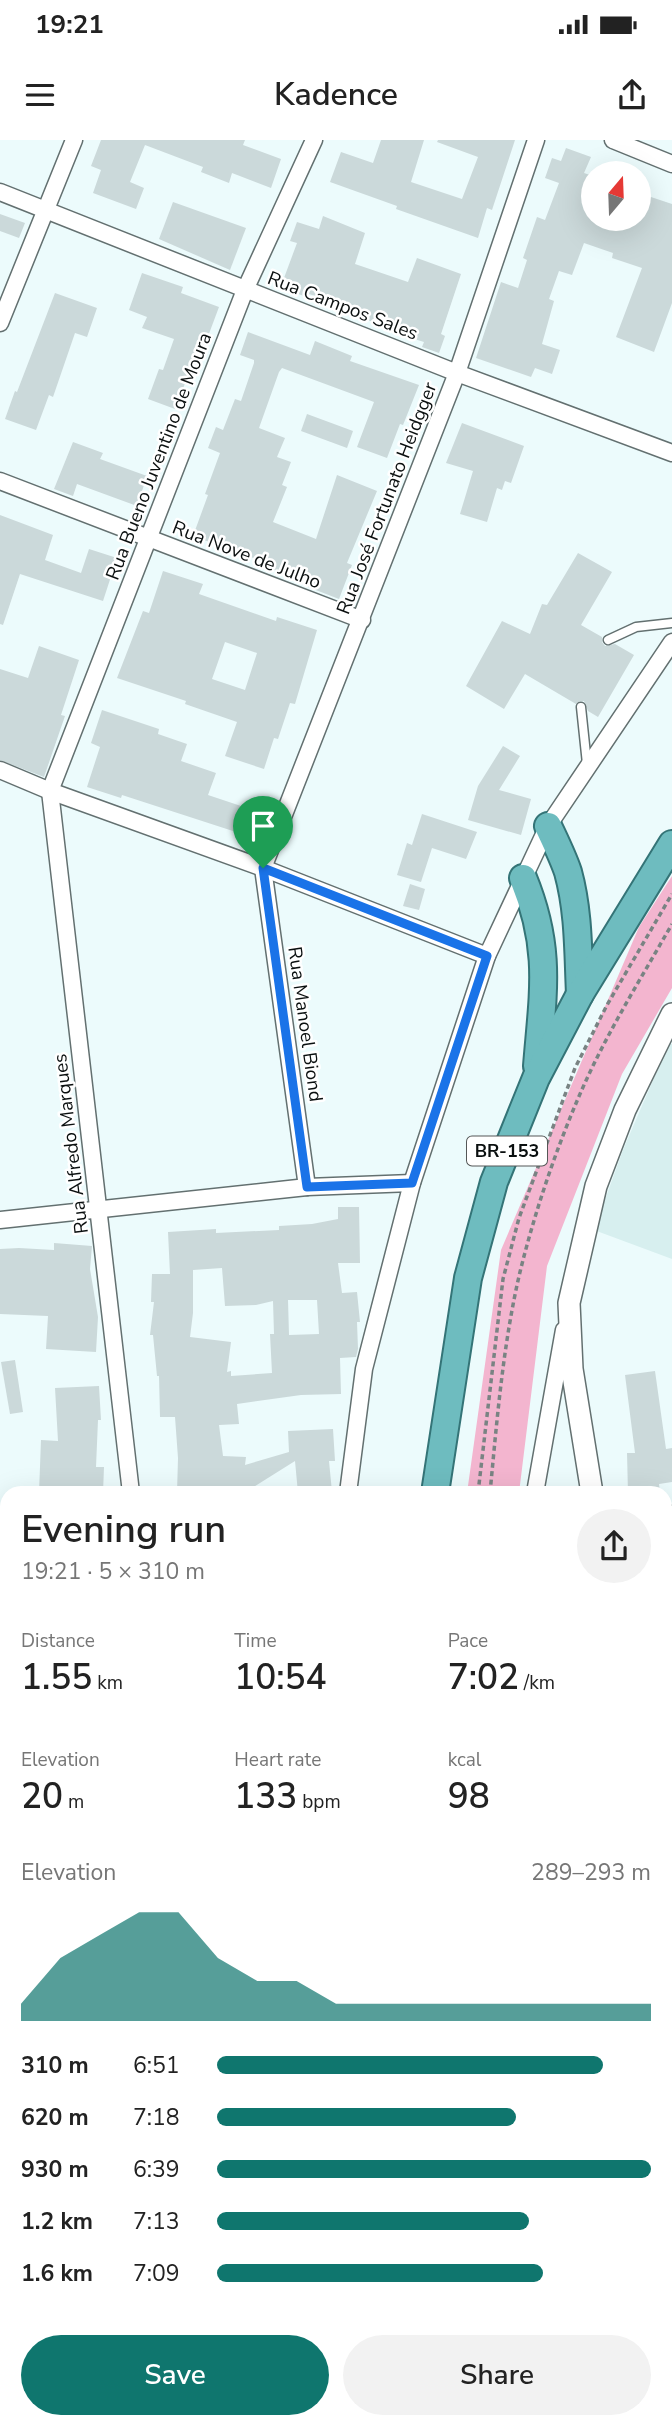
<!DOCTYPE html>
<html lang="en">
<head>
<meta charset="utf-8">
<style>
  body { margin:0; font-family:"Nunito Sans",sans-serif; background:#f2f2f2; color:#222; height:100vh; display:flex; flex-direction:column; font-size:26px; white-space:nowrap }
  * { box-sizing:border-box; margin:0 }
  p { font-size:23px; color:#767676 }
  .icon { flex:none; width:38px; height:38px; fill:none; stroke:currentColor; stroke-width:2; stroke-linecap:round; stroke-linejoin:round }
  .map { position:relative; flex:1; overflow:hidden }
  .sheet { position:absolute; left:0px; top:1346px; width:672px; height:943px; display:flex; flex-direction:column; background:#fff; border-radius:21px 21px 0 0; box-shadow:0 7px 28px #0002 }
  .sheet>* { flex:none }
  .needle { width:46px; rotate:19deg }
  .controls { position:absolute; left:581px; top:21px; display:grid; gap:14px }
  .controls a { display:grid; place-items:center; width:70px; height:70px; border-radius:50%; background:#fff; box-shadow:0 7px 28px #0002; font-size:35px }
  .pin { position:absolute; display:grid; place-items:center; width:60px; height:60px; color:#fff; margin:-72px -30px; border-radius:50% 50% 50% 0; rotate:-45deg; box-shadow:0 0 7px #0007 }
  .pin .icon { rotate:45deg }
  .round { display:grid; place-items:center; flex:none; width:74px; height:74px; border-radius:37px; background:#f2f2f2 }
  .summary { display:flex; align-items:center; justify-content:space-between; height:119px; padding:0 21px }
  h1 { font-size:38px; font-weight:600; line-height:52px }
  .figures { display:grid; grid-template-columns:repeat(3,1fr); gap:10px; height:119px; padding:7px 21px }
  .figures div { display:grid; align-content:center }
  .figures b { font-size:35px; font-weight:600 }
  .figures small { font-size:19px; font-weight:400 }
  .figures p { font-size:19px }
  .chart { height:196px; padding:14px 21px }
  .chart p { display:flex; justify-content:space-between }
  .chart svg { width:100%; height:126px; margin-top:7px; fill:#0f766e; opacity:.7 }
  .button { display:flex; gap:14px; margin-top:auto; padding:14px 21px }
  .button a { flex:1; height:80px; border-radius:42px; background:#0f766e; color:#fff; font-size:28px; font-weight:600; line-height:80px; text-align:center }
  .button a+a { background:#f2f2f2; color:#222 }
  ul { padding:0 21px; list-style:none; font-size:23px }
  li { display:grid; grid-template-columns:112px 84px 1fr; align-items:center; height:52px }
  li i { height:18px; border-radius:9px; background:#0f766e }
  .status { display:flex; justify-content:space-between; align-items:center; height:49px; padding:0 35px; background:#fff; direction:ltr }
  .status svg { height:19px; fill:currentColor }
  header { display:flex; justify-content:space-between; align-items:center; height:91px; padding:0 21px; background:#fff; font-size:32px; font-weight:600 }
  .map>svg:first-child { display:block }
  .built { fill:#d7efef }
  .green { fill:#f3b5cf }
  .building { fill:#cbd9da; fill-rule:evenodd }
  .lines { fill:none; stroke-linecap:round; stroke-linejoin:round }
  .service-casing { stroke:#637070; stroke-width:11 }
  .minor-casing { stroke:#637070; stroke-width:19 }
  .tertiary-casing { stroke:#637070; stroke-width:24 }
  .trunk-casing { stroke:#347477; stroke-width:30 }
  .path { stroke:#798383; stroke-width:3.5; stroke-dasharray:5 3.5; stroke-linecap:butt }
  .service { stroke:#fff; stroke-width:8 }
  .minor { stroke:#fff; stroke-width:16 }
  .tertiary { stroke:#fff; stroke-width:21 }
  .trunk { stroke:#6ebcbf; stroke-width:26 }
  .route-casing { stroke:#fff; stroke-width:14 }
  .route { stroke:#1a73e8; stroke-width:9 }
  .labels { text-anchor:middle; stroke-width:5; stroke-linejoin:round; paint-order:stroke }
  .shield { fill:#fff; stroke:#545757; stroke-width:2 }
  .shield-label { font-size:18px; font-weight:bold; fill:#0a0f0f }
  .street-label { font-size:19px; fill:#0a0f0f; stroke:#fff }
</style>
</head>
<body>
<div class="status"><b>19:21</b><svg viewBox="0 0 49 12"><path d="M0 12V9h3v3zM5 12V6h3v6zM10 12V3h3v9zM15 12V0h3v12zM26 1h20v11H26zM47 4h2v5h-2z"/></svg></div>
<header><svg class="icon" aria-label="menu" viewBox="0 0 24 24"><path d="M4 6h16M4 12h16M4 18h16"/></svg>Kadence<svg class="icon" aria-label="share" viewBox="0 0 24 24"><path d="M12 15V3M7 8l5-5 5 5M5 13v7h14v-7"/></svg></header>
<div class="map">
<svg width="672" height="2288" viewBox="0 0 672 2288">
  <rect width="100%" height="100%" fill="#ecfbfc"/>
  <polygon class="built" points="669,903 672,904 672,1119 594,1090 623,1010"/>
  <polygon class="green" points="672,736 672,848 622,934 547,1126 519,1353 467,1353 501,1110 639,787"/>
  <g class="building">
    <polygon points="101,0 245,0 243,5 281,19 271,48 232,33 229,43 201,32 203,27 145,5 130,42 144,48 136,69 93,53 101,30 91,26"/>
    <polygon points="381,0 424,0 411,42 462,59 478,17 437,2 438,0 515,0 492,70 487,68 478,98 396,69 397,66 330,42 341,12 373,23"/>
    <polygon points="566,8 591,17 584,33 593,36 593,79 639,79 639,53 672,64 672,163 654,212 616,197 642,128 612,118 613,113 584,103 572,135 559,131 549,159 554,161 542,204 560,210 552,234 535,228 531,237 476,218 501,142 518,148 527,120 523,118 537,77 545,80 559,43 545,38 552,18 561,21"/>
    <polygon points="173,62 246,88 230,130 159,99"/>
    <polygon points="0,74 25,83 19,98 0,91"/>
    <polygon points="323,76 365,93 355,124 408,142 417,118 461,134 441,194 445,196 439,213 422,207 424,202 392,192 393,189 356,176 358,170 306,153 304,156 287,150 290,140 284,138 297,103 290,101 297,82 319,89"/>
    <polygon points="142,133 183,147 181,153 219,167 204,207 200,205 175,269 148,259 159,229 163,230 174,199 142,188 147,177 129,170"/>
    <polygon points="55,153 97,168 87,197 75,193 53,257 49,255 36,290 5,279 15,251 17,252"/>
    <polygon points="248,192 310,215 315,201 352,216 350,221 419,245 403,285 400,284 387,318 357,307 374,262 282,228 279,232 259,288 285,298 277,317 291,322 282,345 287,347 273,382 316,399 337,335 377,351 347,423 352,425 339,459 308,447 309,443 269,428 270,424 193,396 208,355 205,354 220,313 208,308 216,287 223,290 235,259 241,261 254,223 254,220 240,215"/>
    <polygon points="307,274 353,291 347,308 301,291"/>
    <polygon points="462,283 524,306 511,343 505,341 502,350 497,348 487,382 460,374 473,331 446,323"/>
    <polygon points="73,302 103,313 100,319 147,336 137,366 77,344 73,356 54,349"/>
    <polygon points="0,375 53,395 45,420 81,433 89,409 117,418 103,461 20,434 3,485 0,484"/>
    <polygon points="578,413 612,432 581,485 602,497 602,502 605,506 615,504 634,515 598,577 588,571 584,561 580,561 576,564 525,534 504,569 466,546 502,481 530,494 542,464 547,465"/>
    <path d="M163,431L203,444L199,454L276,481L277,477L317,490L295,564L290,563L278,599L274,598L264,629L225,616L237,582L185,564L186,561L117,538L143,471L149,473ZM225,502L257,513L245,550L212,539Z"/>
    <polygon points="39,506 79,520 61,575 65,576 44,637 0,620 0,529 28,538"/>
    <polygon points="102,570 159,589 158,594 187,604 181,621 216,633 208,655 244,667 236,692 122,655 121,658 87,647 100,607 91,603"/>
    <polygon points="503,606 520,616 499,650 531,659 521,695 468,680 478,646"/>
    <polygon points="422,674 477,692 466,719 432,708 421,742 397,735 407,703 412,705"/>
    <polygon points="410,744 425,749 419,770 403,766"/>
    <path d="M338,1067H359L360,1123H338L342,1153L357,1152L360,1182H357L358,1209L356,1217L340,1218L341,1254L301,1255L237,1264L239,1284L219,1285L223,1316L246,1317L245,1325L289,1312L288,1291L333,1289L335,1321H329L332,1352L298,1353L295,1321L244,1353H177L178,1318L175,1277H160L159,1236H157L153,1195H150L154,1162H151L152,1134H170L168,1092L216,1089V1093L279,1090V1086L312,1084L338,1079ZM222,1128L225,1166L256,1165L273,1161L274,1194H270L272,1233L231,1236V1231L227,1232L231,1202L190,1197L193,1173V1130ZM288,1160H317L319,1194L289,1195Z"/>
    <polygon points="54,1103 92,1106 90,1129 98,1177 96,1212 46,1209 48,1176 0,1174 0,1109 19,1108 54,1110"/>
    <polygon points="15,1220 23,1272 10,1274 1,1222"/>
    <polygon points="655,1231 666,1309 672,1308 672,1342 659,1344 660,1353 628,1353 627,1313 635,1313 625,1235"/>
    <polygon points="99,1246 101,1280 98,1280 96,1327 104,1327 103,1353 39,1353 41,1300 58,1301 55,1248"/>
  </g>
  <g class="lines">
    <defs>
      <g id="service">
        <polyline points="608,500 636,487 672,483"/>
        <polyline points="581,567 587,624"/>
      </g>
      <g id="minor">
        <polyline points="613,0 672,24"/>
        <polyline points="0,52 457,233 672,313"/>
        <polyline points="0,183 74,0"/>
        <polyline points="0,341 362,480"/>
        <polyline points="0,630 50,651 263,728 487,816"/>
        <polyline points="307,1047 263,728 457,233 536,0"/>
        <polyline points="0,1080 307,1047 412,1043"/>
        <polyline points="131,1353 50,651 245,150 314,0"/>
        <polyline points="348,1353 364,1229 412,1043 487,816 548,686 672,502"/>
        <polyline points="535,1353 564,1190"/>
        <polyline points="665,1375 672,1374"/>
        <polyline points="0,1445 7,1444"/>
        <polyline points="665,1695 672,1694"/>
        <polyline points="0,1785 7,1784"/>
        <polyline points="665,2019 672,2018"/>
        <polyline points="0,2081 7,2142"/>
        <polyline points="23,2282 24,2288"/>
        <polyline points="297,2282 298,2288"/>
        <polyline points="227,2288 227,2282"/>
        <polyline points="387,2288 390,2282"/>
        <polyline points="421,2288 421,2282"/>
      </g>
      <g id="tertiary">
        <polyline points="592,1353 572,1229 569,1163 596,1046 625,970 672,874"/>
        <polyline points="665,1829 672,1873"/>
      </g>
      <g id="trunk">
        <path d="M548,686C555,701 563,717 568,732C579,772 578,813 580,854"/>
        <path d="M523,738C552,809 543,852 537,926"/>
        <polyline points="435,1353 468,1138 494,1042 536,938 580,854 672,704"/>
        <polyline points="321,2288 322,2282"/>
      </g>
    </defs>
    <use href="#service" class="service-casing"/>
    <use href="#minor" class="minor-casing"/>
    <use href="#tertiary" class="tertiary-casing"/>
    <use href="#trunk" class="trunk-casing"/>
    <g class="path">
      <polyline points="478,1353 503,1139 519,1078 575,928 607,865 672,754"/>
      <path d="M490,1353C497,1280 503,1204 520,1132C534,1075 554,1015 577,961C603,899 639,842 672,784"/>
    </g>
    <use href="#service" class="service"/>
    <use href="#minor" class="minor"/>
    <use href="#tertiary" class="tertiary"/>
    <use href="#trunk" class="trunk"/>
  </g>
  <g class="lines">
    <defs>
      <polygon id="route" points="263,728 487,816 412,1043 307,1047"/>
    </defs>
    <use href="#route" class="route-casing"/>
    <use href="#route" class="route"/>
  </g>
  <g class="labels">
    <rect class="shield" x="467" y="996.5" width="80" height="29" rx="5"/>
    <g class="shield-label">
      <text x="507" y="1017">BR-153</text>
    </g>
    <g class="street-label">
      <text transform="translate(343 165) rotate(21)" y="7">Rua Campos Sales</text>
      <text transform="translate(158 316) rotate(-69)" y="7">Rua Bueno Juventino de Moura</text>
      <text transform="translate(386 358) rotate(-69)" y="7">Rua José Fortunato Heidgger</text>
      <text transform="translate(247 414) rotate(21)" y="7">Rua Nove de Julho</text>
      <text transform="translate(306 884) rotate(82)" y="7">Rua Manoel Biond</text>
      <text transform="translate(70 1004) rotate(-97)" y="7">Rua Alfredo Marques</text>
    </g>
  </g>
</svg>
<div class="controls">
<a><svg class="needle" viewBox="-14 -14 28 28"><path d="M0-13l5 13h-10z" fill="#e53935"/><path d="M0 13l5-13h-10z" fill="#767676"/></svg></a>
</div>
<div class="pin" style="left:263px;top:728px;background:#1e9e55"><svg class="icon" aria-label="arrive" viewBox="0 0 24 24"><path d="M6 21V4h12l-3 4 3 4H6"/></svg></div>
<section class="sheet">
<div class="summary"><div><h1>Evening run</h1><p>19:21 · 5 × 310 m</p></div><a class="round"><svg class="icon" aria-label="share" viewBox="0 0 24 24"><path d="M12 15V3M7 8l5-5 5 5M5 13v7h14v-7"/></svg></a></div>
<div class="figures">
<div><p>Distance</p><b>1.55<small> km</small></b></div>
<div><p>Time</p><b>10:54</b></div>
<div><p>Pace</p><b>7:02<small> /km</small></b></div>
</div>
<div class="figures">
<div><p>Elevation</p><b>20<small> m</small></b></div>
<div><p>Heart rate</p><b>133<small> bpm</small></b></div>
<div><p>kcal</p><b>98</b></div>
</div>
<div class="chart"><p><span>Elevation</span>289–293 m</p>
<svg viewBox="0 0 160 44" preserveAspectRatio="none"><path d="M0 44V38L10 22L20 14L30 6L40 6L50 22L60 30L70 30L80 38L90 38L100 38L110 38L120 38L130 38L140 38L150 38L160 38V44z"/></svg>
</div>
<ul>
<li><b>310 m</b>6:51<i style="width:89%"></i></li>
<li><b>620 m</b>7:18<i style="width:69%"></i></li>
<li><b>930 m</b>6:39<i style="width:100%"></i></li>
<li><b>1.2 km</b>7:13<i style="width:72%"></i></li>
<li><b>1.6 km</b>7:09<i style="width:75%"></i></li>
</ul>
<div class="button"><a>Save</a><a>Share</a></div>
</section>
</div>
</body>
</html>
